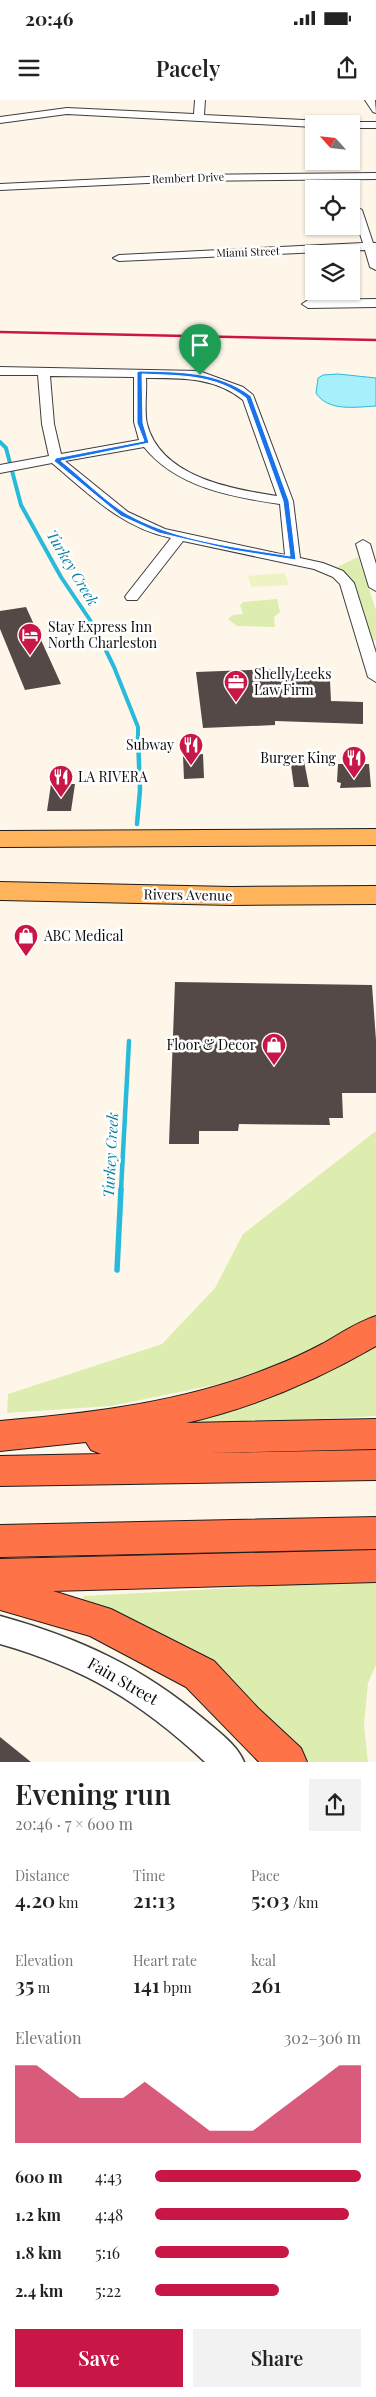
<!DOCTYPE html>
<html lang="en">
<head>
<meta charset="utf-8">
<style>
  body { margin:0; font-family:"Playfair Display",serif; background:#f2f2f2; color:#222; height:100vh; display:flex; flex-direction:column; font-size:19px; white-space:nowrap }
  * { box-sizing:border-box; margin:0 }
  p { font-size:16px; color:#767676 }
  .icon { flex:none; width:28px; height:28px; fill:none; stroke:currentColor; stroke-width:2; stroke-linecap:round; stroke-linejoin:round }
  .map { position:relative; height:1662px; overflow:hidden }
  .panel { display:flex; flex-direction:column; background:#fff; flex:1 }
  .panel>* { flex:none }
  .needle { width:32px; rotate:297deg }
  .buttons { position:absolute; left:305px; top:15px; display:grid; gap:10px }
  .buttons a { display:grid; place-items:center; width:55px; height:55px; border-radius:0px; background:#fff; box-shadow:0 1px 4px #0004; font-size:25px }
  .pin { position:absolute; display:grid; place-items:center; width:42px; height:42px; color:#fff; margin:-51px -21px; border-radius:50% 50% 50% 0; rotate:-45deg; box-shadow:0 0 5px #0007 }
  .pin .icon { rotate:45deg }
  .round { display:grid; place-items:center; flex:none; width:52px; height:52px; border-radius:0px; background:#f2f2f2 }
  .headline { display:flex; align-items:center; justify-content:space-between; height:85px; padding:0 15px }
  h1 { font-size:28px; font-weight:600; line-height:38px }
  .metrics { display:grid; grid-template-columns:repeat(3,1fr); gap:8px; height:85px; padding:5px 15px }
  .metrics div { display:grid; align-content:center }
  .metrics b { font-size:21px; font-weight:600 }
  .metrics small { font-size:14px; font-weight:400 }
  .metrics p { font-size:14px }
  .chart { height:140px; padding:10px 15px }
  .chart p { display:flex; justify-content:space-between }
  .chart svg { width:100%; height:90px; margin-top:5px; fill:#c81646; opacity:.7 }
  .button { display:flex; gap:10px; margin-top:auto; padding:10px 15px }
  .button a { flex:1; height:58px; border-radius:0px; background:#c81646; color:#fff; font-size:20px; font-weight:600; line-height:58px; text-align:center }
  .button a+a { background:#f2f2f2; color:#222 }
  ul { padding:0 15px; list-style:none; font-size:16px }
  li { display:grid; grid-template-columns:80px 60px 1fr; align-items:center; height:38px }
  li i { height:12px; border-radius:6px; background:#c81646 }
  .status { display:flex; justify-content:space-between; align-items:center; height:35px; padding:0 25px; background:#fff; direction:ltr }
  .status svg { height:14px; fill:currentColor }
  header { display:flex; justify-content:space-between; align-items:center; height:65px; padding:0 15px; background:#fff; font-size:22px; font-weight:600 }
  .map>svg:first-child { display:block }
  .green { fill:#ddedb0 }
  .pitch { fill:#edf3c2 }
  .water { fill:#a8effc; stroke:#28badb }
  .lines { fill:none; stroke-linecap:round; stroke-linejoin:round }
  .stream-far2 { stroke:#28badb; stroke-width:4 }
  .stream-far1 { stroke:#28badb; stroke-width:4.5 }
  .stream { stroke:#28badb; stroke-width:5.5 }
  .building { fill:#554947 }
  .minor-casing { stroke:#3e3e3e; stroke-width:2 }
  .tertiary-casing { stroke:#3e3e3e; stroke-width:3 }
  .primary-casing { stroke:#1c1c1c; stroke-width:2 }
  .motorway-casing { stroke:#1c1c1c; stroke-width:2 }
  .minor { fill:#fff; fill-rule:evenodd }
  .tertiary { fill:#fff; fill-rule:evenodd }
  .primary { fill:#ffb35a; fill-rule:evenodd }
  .motorway { fill:#ff7348; fill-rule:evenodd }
  .rail { stroke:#c81646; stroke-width:2.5 }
  .route { fill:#1a73e8; stroke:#fff; fill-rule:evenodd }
  .labels { text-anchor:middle; stroke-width:5; stroke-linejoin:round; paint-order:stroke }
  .far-street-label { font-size:11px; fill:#0b0b0b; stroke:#fff }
  .poi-label { font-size:14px; fill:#0b0b0b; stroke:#fff; text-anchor:start }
  .street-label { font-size:14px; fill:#0b0b0b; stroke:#fff }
  .water-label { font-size:15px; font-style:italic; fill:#0980a0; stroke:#fff }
  .near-street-label { font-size:16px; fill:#0b0b0b; stroke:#fff }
</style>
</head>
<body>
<div class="status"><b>20:46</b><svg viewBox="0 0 49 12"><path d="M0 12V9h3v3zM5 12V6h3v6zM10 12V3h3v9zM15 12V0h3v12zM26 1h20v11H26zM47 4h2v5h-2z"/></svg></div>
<header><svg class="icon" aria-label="menu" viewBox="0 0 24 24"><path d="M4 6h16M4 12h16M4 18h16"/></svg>Pacely<svg class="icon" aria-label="share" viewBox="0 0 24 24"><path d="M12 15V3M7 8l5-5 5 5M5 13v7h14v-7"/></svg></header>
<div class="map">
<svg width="376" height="1662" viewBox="0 0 376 1662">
  <rect width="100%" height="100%" fill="#fff6ea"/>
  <g class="green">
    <polygon points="358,457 376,510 376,540 373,541 333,469"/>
    <polygon points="277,499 280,512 274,517 275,527 237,526 228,519 233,515 243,514 240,505 243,502"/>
    <polygon points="376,1031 376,1215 371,1219 310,1254 219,1284 111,1306 7,1313 8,1294 162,1244 215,1188 243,1134"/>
    <polygon points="376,1243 376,1316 187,1326 186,1320"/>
    <polygon points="376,1483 376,1565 368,1583 364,1625 368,1662 310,1662 296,1649 81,1503 84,1496 306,1484"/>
  </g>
  <polygon class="pitch" points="285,473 289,485 251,487 248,476"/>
  <path class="water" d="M338,274L376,278V306C356,307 328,312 316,293L318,278L323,275Z"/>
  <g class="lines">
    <polyline class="stream-far2" points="0,342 6,348 21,405 61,477 94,526 114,567 138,627 138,639"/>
    <g class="stream-far1">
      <polyline points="137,724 140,690 138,637"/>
      <polyline points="121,1090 129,941"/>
    </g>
    <polyline class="stream" points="117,1170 121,1089"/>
  </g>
  <g class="building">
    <polygon points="26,507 61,584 25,590 0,529 0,511"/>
    <polygon points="279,569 280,571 323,571 323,581 330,581 331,601 363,602 363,624 275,621 275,625 203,628 196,572"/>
    <polygon points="203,654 204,678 184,679 183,656"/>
    <polygon points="303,656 309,687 294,687 290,658"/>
    <polygon points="338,664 369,664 371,687 340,688 341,683 337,682"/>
    <polygon points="51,684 75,684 71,711 47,711"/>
    <polygon points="175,882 372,885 376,940 376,993 342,993 343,1018 329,1018 330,1025 239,1024 238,1031 199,1031 199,1044 169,1044"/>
    <polygon points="0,1637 31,1662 0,1662"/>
  </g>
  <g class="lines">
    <defs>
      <g id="minor">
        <polygon points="195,0 205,0 204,15 323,21 328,24 314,24 314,27 67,14 0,23 0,17 67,8 194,14"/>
        <polygon points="365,0 375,0 376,13 373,12"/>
        <polygon points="351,22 376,22 376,28 351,28 351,24 347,24"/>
        <polygon points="376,73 376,79 189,81 0,90 0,84 189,75"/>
        <polygon points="357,107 362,110 373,143 376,143 376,170 370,167 365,150 119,161 113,158 119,155 363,143 352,110"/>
        <polygon points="376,199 376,207 308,208 302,204 308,200"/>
        <path d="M0,267L199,271L243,287L253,295L293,401L300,458L323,463L343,471L354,483L376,553V582L368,577L340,484L333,477L314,469L183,441L137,500H127L125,497L127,494L171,438C122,428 89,394 52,363L0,373V365L49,356L42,324L38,275H0ZM50,276L134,277V322L139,340L61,354L54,324ZM146,278C181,278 215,277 243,300L277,396C231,389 161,377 147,324C144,312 147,291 146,278ZM144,347C176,387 231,397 280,404L285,455L165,429L128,412L65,361Z"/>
        <polygon points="363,440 370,444 376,464 376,491 369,487 356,444"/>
      </g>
      <path id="tertiary" d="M0,1516C79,1538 143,1567 206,1621C220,1633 237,1645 244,1662H205C141,1602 84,1568 0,1544Z"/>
      <g id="primary">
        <polygon points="376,729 376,745 0,747 0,731"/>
        <polygon points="0,782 232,787 376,786 376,804 232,805 0,800"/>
      </g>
      <g id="motorway">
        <path d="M376,1216V1246C317,1280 253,1308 186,1323L376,1319V1349L208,1353L376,1350V1380L0,1386V1356L101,1354L91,1350L86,1342L0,1351V1321C93,1313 187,1302 274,1266C290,1260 307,1252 322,1244C340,1234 357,1222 376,1216Z"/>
        <polygon points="376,1417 376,1449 0,1457 0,1425"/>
        <polygon points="376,1450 376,1482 53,1491 111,1509 214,1561 258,1608 301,1648 307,1662 259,1662 186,1587 90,1536 0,1510 0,1459"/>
      </g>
    </defs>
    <use href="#minor" class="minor-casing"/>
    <use href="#tertiary" class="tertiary-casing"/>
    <use href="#primary" class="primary-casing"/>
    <use href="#motorway" class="motorway-casing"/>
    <use href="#minor" class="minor"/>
    <use href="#tertiary" class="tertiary"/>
    <use href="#primary" class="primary"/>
    <use href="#motorway" class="motorway"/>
    <polyline class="rail" points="0,232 376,240"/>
  </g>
  <path class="route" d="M140,271C180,272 217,271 251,296L289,401L296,460L232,450L159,433L121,416L54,361L56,358L144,341L137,323V272ZM142,274C180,276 215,274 246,298L283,401L290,456C236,447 175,441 127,414C107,403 80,376 61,361L149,343L143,323Z"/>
  <defs>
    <symbol id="hotel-pin" viewBox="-11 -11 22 30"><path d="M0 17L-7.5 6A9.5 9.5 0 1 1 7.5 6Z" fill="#c81646" stroke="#fff"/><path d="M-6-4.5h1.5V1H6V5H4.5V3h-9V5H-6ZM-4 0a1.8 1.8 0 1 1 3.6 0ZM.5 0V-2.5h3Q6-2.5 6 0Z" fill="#fff"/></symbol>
    <symbol id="office-pin" viewBox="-11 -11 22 30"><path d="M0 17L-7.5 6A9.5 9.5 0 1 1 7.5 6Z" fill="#c81646" stroke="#fff"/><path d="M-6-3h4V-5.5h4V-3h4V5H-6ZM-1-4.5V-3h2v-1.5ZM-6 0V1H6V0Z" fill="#fff"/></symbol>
    <symbol id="restaurant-pin" viewBox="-11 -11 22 30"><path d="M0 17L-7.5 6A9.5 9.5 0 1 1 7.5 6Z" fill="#c81646" stroke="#fff"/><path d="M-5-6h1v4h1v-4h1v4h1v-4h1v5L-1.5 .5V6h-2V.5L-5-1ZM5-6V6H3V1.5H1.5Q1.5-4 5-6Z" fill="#fff"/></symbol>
    <symbol id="shop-pin" viewBox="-11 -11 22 30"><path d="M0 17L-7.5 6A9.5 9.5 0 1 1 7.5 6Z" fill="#c81646" stroke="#fff"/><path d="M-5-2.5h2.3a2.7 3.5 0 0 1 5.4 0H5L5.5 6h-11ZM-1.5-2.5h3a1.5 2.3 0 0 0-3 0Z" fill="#fff"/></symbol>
  </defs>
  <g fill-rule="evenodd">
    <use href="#hotel-pin" x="16" y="521" width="28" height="38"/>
    <use href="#office-pin" x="222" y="568" width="28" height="38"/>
    <use href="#restaurant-pin" x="177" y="631" width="28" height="38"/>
    <use href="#restaurant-pin" x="340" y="644" width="28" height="38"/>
    <use href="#restaurant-pin" x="47" y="663" width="28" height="38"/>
    <use href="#shop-pin" x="12" y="822" width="28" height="38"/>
    <use href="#shop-pin" x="260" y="931" width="28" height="38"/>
  </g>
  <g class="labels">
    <g class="far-street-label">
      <text transform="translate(188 78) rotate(-2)" y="4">Rembert Drive</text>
      <text transform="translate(248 152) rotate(-2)" y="4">Miami Street</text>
    </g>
    <g class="poi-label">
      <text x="48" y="532">Stay Express Inn<tspan x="48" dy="16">North Charleston</tspan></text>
      <text x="254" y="579">Shelly Leeks<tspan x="254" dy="16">Law Firm</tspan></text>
      <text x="174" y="650" text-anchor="end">Subway</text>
      <text x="336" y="663" text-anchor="end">Burger King</text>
      <text x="78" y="682">LA RIVERA</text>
      <text x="44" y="841">ABC Medical</text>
      <text x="256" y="950" text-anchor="end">Floor &amp; Decor</text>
    </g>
    <g class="street-label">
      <text transform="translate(188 795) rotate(1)" y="5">Rivers Avenue</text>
    </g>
    <g class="water-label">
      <text transform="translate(72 468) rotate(59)" y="5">Turkey Creek</text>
      <text transform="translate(111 1055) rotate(-87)" y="5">Turkey Creek</text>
    </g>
    <g class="near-street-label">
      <text transform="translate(123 1581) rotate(30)" y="6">Fain Street</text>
    </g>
  </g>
</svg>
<div class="buttons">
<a><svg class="needle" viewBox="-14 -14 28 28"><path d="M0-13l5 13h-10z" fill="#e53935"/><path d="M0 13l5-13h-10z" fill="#767676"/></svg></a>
<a><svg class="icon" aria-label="locate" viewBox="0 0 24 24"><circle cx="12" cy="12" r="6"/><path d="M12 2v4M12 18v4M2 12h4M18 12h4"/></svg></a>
<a><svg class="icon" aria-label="layers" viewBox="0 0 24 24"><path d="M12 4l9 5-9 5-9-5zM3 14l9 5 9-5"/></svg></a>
</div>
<div class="pin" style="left:200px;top:275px;background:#1e9e55"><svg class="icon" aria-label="arrive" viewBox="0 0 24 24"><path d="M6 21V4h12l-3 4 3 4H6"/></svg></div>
</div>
<section class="panel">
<div class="headline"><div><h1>Evening run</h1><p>20:46 · 7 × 600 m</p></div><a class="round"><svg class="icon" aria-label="share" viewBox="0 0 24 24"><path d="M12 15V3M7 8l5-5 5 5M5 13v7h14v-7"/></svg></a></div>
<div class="metrics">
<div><p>Distance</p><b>4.20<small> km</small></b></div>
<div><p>Time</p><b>21:13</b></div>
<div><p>Pace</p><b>5:03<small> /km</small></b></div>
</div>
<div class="metrics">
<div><p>Elevation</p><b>35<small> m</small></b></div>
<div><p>Heart rate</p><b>141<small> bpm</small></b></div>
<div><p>kcal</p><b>261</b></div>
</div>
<div class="chart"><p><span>Elevation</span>302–306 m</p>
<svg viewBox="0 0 160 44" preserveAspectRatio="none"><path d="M0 44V6L10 6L20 14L30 22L40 22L50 22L60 14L70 22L80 30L90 38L100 38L110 38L120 30L130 22L140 14L150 6L160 6V44z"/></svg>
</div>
<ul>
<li><b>600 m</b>4:43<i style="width:100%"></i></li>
<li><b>1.2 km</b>4:48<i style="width:94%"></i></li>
<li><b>1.8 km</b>5:16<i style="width:65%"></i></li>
<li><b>2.4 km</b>5:22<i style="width:60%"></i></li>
</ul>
<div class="button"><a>Save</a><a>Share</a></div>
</section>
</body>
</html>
